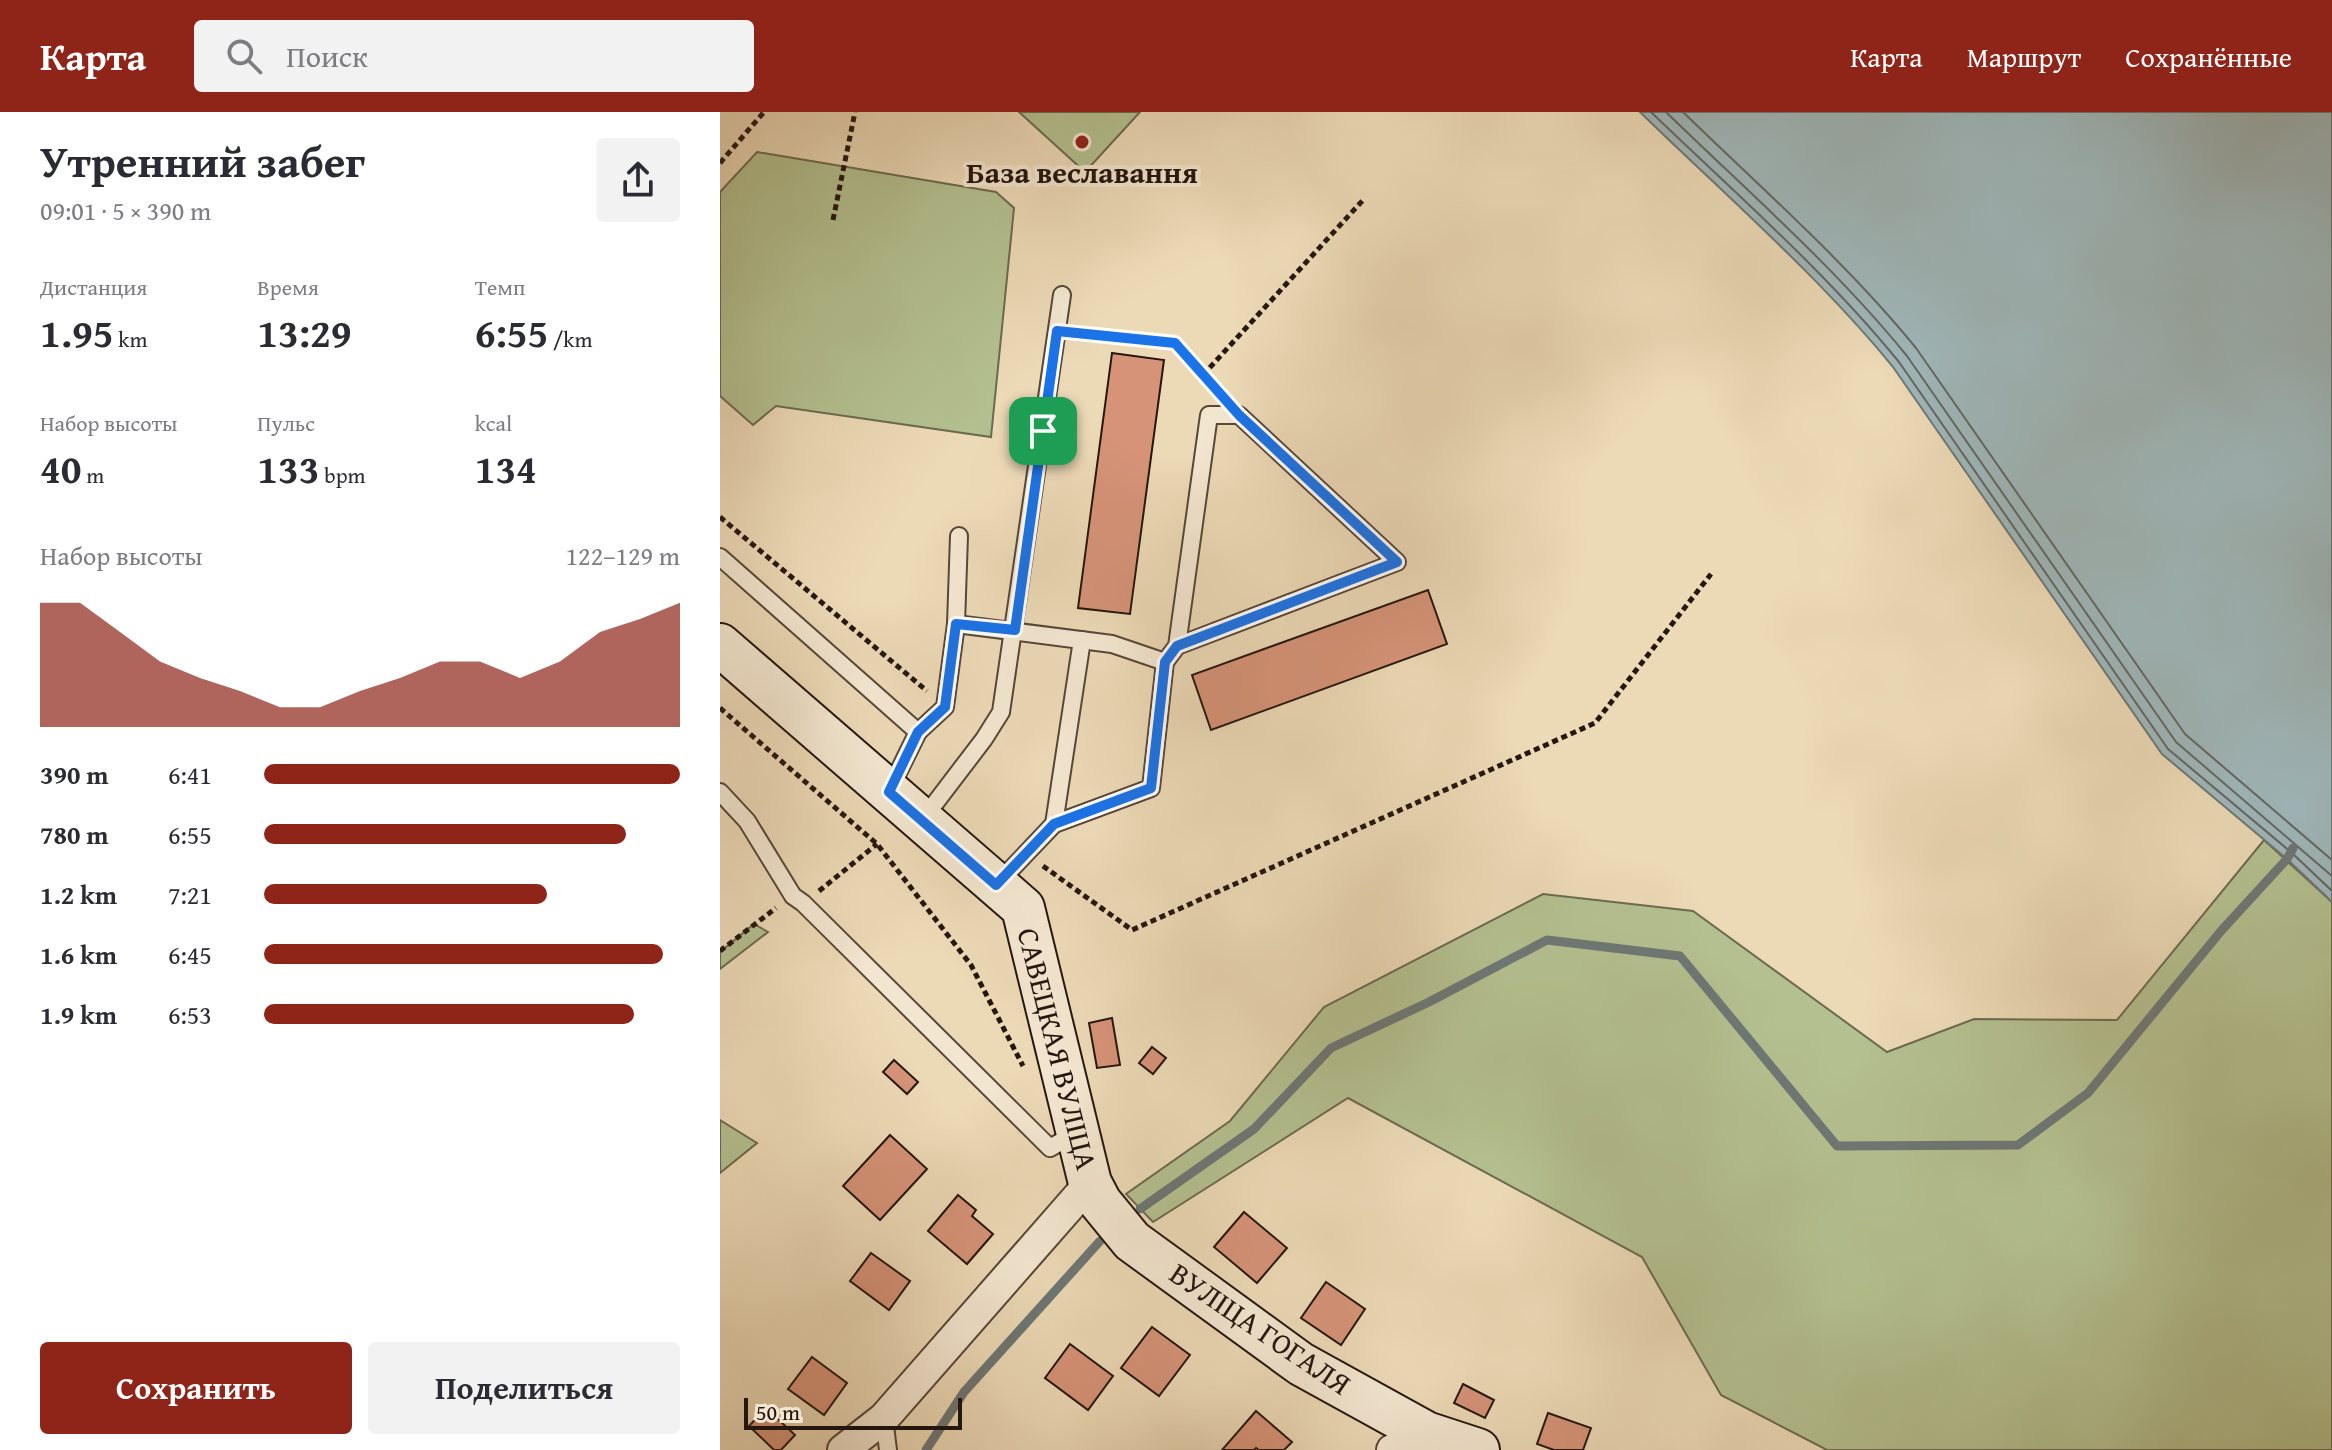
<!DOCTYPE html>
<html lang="ru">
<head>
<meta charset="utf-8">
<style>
  body { margin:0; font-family:"Gentium Book Plus",serif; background:#f2f2f3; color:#2b2b33; height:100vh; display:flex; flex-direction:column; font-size:30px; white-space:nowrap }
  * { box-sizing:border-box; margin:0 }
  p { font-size:26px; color:#7c7c81 }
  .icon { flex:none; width:44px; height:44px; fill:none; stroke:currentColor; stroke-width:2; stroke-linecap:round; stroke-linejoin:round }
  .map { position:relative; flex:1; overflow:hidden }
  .panel { display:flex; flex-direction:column; background:#fff; width:720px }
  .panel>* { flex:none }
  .scale { position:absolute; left:24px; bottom:20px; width:218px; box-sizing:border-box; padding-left:8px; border:4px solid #25160e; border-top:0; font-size:22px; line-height:28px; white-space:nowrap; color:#25160e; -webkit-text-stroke:6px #f3e6d0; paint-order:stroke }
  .pin { position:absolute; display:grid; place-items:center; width:68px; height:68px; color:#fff; margin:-34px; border-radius:16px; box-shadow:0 4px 12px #0006 }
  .round { display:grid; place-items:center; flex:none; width:84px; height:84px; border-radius:8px; background:#f2f2f3 }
  .head { display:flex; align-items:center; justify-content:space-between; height:136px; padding:0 40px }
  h1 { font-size:44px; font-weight:800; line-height:60px }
  .metrics { display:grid; grid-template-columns:repeat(3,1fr); gap:12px; height:136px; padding:8px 40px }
  .metrics div { display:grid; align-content:center }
  .metrics b { font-size:40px; font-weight:800 }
  .metrics small { font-size:22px; font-weight:400 }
  .metrics p { font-size:22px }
  .chart { height:224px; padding:16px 40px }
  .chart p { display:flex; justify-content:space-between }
  .chart svg { width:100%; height:144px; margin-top:8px; fill:#8f2418; opacity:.7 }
  .cta { display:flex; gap:16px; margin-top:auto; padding:16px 40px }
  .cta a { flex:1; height:92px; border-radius:8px; background:#8f2418; color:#fff; font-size:32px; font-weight:800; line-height:92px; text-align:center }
  .cta a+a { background:#f2f2f3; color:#2b2b33 }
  ul { padding:0 40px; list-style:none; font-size:26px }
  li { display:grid; grid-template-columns:128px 96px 1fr; align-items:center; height:60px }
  li i { height:20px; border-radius:10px; background:#8f2418 }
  header { display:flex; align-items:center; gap:48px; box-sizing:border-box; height:112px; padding:0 40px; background:#8f2418; color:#fff }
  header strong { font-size:38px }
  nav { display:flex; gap:44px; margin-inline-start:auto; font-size:28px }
  .search { width:560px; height:72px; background:#f2f2f3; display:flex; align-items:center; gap:20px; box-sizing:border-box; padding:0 28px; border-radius:8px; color:#7c7c81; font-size:30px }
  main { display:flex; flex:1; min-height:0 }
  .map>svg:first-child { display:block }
  .green { fill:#b4c090; stroke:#6c6b4f; stroke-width:2 }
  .water { fill:#9fb7ba; stroke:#6e7775; stroke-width:2 }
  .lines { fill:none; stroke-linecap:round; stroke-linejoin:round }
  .shore { stroke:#626664; stroke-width:2 }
  .stream { stroke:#6e7775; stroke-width:9 }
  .building { fill:#d69378; stroke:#25160e; stroke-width:2 }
  .lane-casing { stroke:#574738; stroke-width:20 }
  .street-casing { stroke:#574738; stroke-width:34 }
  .secondary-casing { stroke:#25160e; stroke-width:46 }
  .path { stroke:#25160e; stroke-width:5; stroke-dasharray:6 4; stroke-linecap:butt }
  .lane { stroke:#f3e6d0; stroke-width:16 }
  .street { stroke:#f3e6d0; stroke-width:30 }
  .secondary { stroke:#f3e6d0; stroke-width:42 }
  .route-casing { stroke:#fff; stroke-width:16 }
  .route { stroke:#1a73e8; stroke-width:10 }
  .poi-dot { fill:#8f2418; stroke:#f3e6d0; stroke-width:3 }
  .labels { text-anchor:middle; stroke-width:8; stroke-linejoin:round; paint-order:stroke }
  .poi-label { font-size:30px; font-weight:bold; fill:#25160e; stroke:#f3e6d0 }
  .street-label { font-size:30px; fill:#25160e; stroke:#f3e6d0 }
</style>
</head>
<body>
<header>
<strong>Карта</strong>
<div class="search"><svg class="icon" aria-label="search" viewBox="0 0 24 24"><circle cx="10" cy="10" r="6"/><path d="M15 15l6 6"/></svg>Поиск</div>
<nav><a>Карта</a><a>Маршрут</a><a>Сохранённые</a></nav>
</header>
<main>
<section class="panel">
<div class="head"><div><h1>Утренний забег</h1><p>09:01 · 5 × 390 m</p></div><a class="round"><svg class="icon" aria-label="share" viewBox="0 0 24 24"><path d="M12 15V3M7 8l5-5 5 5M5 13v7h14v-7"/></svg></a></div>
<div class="metrics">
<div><p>Дистанция</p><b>1.95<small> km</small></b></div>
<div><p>Время</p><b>13:29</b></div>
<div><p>Темп</p><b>6:55<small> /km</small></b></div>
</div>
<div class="metrics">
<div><p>Набор высоты</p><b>40<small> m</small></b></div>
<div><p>Пульс</p><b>133<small> bpm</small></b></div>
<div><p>kcal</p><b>134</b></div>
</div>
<div class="chart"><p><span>Набор высоты</span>122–129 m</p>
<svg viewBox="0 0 160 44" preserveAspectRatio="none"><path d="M0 44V6L10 6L20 15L30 24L40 29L50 33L60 38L70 38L80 33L90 29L100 24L110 24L120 29L130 24L140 15L150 11L160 6V44z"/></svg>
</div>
<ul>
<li><b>390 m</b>6:41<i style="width:100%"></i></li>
<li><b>780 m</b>6:55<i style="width:87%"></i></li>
<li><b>1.2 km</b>7:21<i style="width:68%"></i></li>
<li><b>1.6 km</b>6:45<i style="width:96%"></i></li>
<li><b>1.9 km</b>6:53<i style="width:89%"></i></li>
</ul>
<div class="cta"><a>Сохранить</a><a>Поделиться</a></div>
</section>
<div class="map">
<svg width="1612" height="1338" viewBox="0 0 1612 1338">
  <rect width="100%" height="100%" fill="#ecd9b6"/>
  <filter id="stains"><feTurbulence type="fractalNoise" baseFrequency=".0025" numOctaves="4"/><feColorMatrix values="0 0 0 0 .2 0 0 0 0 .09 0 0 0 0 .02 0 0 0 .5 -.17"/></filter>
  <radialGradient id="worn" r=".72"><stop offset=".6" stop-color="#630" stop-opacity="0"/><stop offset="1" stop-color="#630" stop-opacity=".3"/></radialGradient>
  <g class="green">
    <polygon points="299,0 420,0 365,60"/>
    <polygon points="37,40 276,80 294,96 271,325 56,294 33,313 0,284 0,80"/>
    <polygon points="1544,728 1612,790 1612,1338 1107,1338 1001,1283 922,1145 628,986 433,1110 406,1082 510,1009 604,895 823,782 973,799 1167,940 1254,907 1397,908"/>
    <polygon points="34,812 48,820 0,857 0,840"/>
    <polygon points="0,1008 37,1031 0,1061"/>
  </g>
  <path class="water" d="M920,0H1612V790L1567,747L1442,642L1173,255C1099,164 1004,82 920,0Z"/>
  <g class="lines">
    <g class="shore">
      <path d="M931,0C1015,81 1105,159 1179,250L1448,637L1572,741L1612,779"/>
      <path d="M946,0C1027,79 1115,155 1187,244L1456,630L1612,764"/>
      <path d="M963,0C1042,77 1127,151 1196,236L1465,622L1612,748"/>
    </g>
    <g class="stream">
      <polyline points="420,1097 534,1017 611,936 709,890 827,828 960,844 1117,1034 1298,1033 1368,981 1501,819 1567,747 1573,736"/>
      <polyline points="206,1338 244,1280 380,1129"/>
    </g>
  </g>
  <g class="building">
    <polygon points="392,241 444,248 410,502 358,496"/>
    <polygon points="708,478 727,532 491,618 472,563"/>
    <polygon points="392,906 400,953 377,956 369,911"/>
    <polygon points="432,935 446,946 433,962 419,951"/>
    <polygon points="174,948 198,970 187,982 163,960"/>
    <polygon points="170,1023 207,1057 160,1108 123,1074"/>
    <polygon points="238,1083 256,1098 252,1104 273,1122 247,1152 208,1119"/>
    <polygon points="524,1100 567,1136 537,1171 494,1135"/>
    <polygon points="151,1141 190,1169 169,1198 130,1169"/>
    <polygon points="606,1170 645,1197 621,1233 581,1206"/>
    <polygon points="432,1215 470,1243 439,1284 401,1256"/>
    <polygon points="350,1232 393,1264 368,1298 325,1266"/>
    <polygon points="92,1245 127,1271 104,1303 68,1277"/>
    <polygon points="743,1272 774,1288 765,1306 734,1291"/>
    <polygon points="46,1296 75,1323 61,1338 54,1338 29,1314"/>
    <polygon points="536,1299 572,1330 564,1338 539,1338 536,1336 534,1338 502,1338"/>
    <polygon points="828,1301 871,1316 863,1338 834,1338 817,1332"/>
  </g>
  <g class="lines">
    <defs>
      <g id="lane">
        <polyline points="0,445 198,620 169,679"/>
        <polyline points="236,512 392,532 445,550 431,676 334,712 277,772"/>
        <polyline points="445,550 457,534 489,303 519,303 677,450 457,534"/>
        <polyline points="198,620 225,595 236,512 239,424"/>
        <polyline points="0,680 27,709 73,784 83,791 330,1036 356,1021"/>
        <polyline points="203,707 264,627 281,600 342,183"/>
        <polyline points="334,712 362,528"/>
        <polyline points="164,1306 168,1338"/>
      </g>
      <g id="street">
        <polyline points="123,1338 164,1306 370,1071"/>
        <polyline points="672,1338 706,1321"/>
      </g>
      <polyline id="secondary" points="0,533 303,796 370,1071 380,1090 412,1129 581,1252 706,1321 758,1338"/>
    </defs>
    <use href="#lane" class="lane-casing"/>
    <use href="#street" class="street-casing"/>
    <use href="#secondary" class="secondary-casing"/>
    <g class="path">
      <polyline points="0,51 44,0"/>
      <polyline points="113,108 135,0"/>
      <polyline points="358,221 455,231 500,282"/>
      <polyline points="483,263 644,87"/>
      <polyline points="0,405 207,579"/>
      <polyline points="0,596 157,732 251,853 303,954"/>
      <polyline points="323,754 412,818 875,611 991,462"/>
      <polyline points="99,779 157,732"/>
      <polyline points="0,839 56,796"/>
    </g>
    <use href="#lane" class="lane"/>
    <use href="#street" class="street"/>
    <use href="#secondary" class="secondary"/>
  </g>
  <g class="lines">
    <defs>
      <polygon id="route" points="337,219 455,231 519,303 677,450 457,534 445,550 431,676 334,712 276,773 169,680 198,620 225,595 236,512 295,518"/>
    </defs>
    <use href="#route" class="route-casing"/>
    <use href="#route" class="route"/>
  </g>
  <circle class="poi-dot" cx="362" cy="30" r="8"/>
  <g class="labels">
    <g class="poi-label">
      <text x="362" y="71">База веславання</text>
    </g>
    <g class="street-label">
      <text transform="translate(337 937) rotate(76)" y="10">САВЕЦКАЯ ВУЛІЦА</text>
      <text transform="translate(540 1217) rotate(34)" y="10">ВУЛІЦА ГОГАЛЯ</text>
    </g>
  </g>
  <rect width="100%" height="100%" filter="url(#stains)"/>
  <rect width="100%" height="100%" fill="url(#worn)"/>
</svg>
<div class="scale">50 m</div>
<div class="pin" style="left:323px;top:319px;background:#1e9e55"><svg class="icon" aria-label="arrive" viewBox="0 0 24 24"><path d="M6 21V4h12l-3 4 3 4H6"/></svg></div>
</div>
</main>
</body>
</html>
